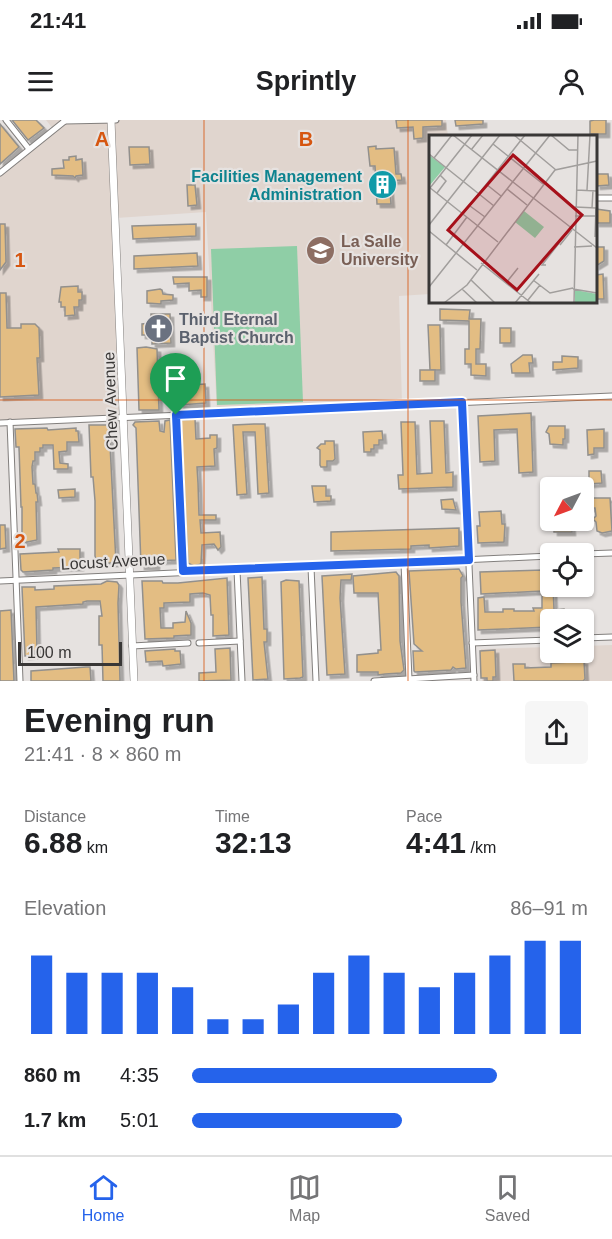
<!DOCTYPE html>
<html lang="en">
<head>
<meta charset="utf-8">
<style>
  body { margin:0; font-family:Helvetica,sans-serif; background:#f6f6f6; color:#202124; height:100vh; display:flex; flex-direction:column; font-size:22px; white-space:nowrap }
  * { box-sizing:border-box; margin:0 }
  p { font-size:20px; color:#757577 }
  .icon { flex:none; width:33px; height:33px; fill:none; stroke:currentColor; stroke-width:2; stroke-linecap:round; stroke-linejoin:round }
  .map { position:relative; height:561px; overflow:hidden }
  .side { display:flex; flex-direction:column; background:#fff; flex:1 }
  .side>* { flex:none }
  .needle { width:39px; rotate:229deg }
  .fabs { position:absolute; left:540px; top:357px; display:grid; gap:12px }
  .fabs a { display:grid; place-items:center; width:54px; height:54px; border-radius:6px; background:#fff; box-shadow:0 2px 4px #0004; font-size:30px }
  .scale { position:absolute; left:18px; bottom:15px; width:104px; box-sizing:border-box; padding-left:6px; border:3px solid #393736; border-top:0; font-size:16px; line-height:21px; white-space:nowrap; color:#393736; -webkit-text-stroke:4px #e6e2e0; paint-order:stroke }
  .pin { position:absolute; display:grid; place-items:center; width:51px; height:51px; color:#fff; margin:-62px -26px; border-radius:50% 50% 50% 0; rotate:-45deg; box-shadow:0 0 6px #0007 }
  .pin .icon { rotate:45deg }
  .round { display:grid; place-items:center; flex:none; width:63px; height:63px; border-radius:6px; background:#f6f6f6 }
  .head { display:flex; align-items:center; justify-content:space-between; height:102px; padding:0 24px }
  h1 { font-size:33px; font-weight:800; line-height:45px }
  .stats { display:grid; grid-template-columns:repeat(3,1fr); gap:9px; height:102px; padding:6px 24px }
  .stats div { display:grid; align-content:center }
  .stats b { font-size:30px; font-weight:800 }
  .stats small { font-size:16px; font-weight:400 }
  .stats p { font-size:16px }
  .chart { height:168px; padding:12px 24px }
  .chart p { display:flex; justify-content:space-between }
  .chart svg { width:100%; height:108px; margin-top:6px; stroke:#2563eb; stroke-width:6 }
  ul { padding:0 24px; list-style:none; font-size:20px }
  li { display:grid; grid-template-columns:96px 72px 1fr; align-items:center; height:45px }
  li i { height:15px; border-radius:8px; background:#2563eb }
  .status { display:flex; justify-content:space-between; align-items:center; height:42px; padding:0 30px; background:#fff; direction:ltr }
  .status svg { height:16px; fill:currentColor }
  header { display:flex; justify-content:space-between; align-items:center; height:78px; padding:0 24px; background:#fff; font-size:27px; font-weight:800 }
  .dock { display:flex; justify-content:space-around; align-items:center; height:84px; border-top:2px solid #e0e0e0; background:#fff; font-size:16px; color:#757577 }
  .dock a { display:grid; justify-items:center; gap:3px }
  .dock .selected { color:#2563eb }
  .map>svg:first-child { display:block }
  .built { fill:#e0d5ce }
  .green { fill:#8fcea6 }
  .building { fill:#e3bd83; stroke:#92908d; stroke-width:1.5; filter:url(#shadow) }
  .lines { fill:none; stroke-linecap:round; stroke-linejoin:round }
  .minor-casing { stroke:#827f7d; stroke-width:7 }
  .tertiary-casing { stroke:#827f7d; stroke-width:8 }
  .minor { stroke:#fff; stroke-width:5 }
  .tertiary { stroke:#fff; stroke-width:7 }
  .route-casing { stroke:#fff; stroke-width:12 }
  .route { stroke:#2563eb; stroke-width:8 }
  .grid { fill:none; stroke:#d65610; stroke-width:1.5; stroke-opacity:0.55 }
  .labels { text-anchor:middle; stroke-width:4.5; stroke-linejoin:round; paint-order:stroke }
  .culture-label { font-size:16px; font-weight:bold; fill:#0d838f; stroke:#e6e2e0; text-anchor:end }
  .education-label { font-size:16px; font-weight:bold; fill:#785e54; stroke:#e6e2e0; text-anchor:start }
  .worship-label { font-size:16px; font-weight:bold; fill:#5b616d; stroke:#e6e2e0; text-anchor:start }
  .street-label { font-size:16px; fill:#393736; stroke:#e6e2e0 }
  .inset-road { fill:none; stroke:#a19e9c; stroke-width:1.5 }
  .view { fill:#a6101a; fill-opacity:0.15; stroke:#a6101a; stroke-width:3 }
  .inset-edge { fill:none; stroke:#393736; stroke-width:3 }
  .grid-label { font-size:20px; text-anchor:middle; font-weight:bold; fill:#d65610; stroke:#e6e2e0; stroke-width:4.5; stroke-linejoin:round; paint-order:stroke }
</style>
</head>
<body>
<div class="status"><b>21:41</b><svg viewBox="0 0 49 12"><path d="M0 12V9h3v3zM5 12V6h3v6zM10 12V3h3v9zM15 12V0h3v12zM26 1h20v11H26zM47 4h2v5h-2z"/></svg></div>
<header><svg class="icon" aria-label="menu" viewBox="0 0 24 24"><path d="M4 6h16M4 12h16M4 18h16"/></svg>Sprintly<svg class="icon" aria-label="person" viewBox="0 0 24 24"><circle cx="12" cy="8" r="4"/><path d="M4 21q1-7 8-7t8 7"/></svg></header>
<div class="map">
<svg width="612" height="561" viewBox="0 0 612 561">
  <defs>
    <filter id="shadow"><feDropShadow dx="3.5" dy="3.5" stdDeviation="0" flood-color="#0004"/></filter>
  </defs>
  <rect width="100%" height="100%" fill="#e6e2e0"/>
  <g class="built">
    <polygon points="46,0 446,0 448,16 430,16 430,174 399,176 402,284 217,292 206,92 116,98 124,296 0,302 0,53 53,9"/>
    <polygon points="612,525 612,561 482,561 481,529 550,527 550,532 584,532 584,526"/>
  </g>
  <polygon class="green" points="297,126 303,282 217,285 211,129"/>
  <g class="building">
    <polygon points="12,0 36,0 44,8 28,20"/>
    <polygon points="396,0 442,0 442,6 423,7 423,18 414,19 413,7 397,8"/>
    <polygon points="455,0 483,0 483,4 456,6"/>
    <polygon points="594,0 606,0 606,14 590,14 590,1"/>
    <polygon points="0,4 19,27 0,44"/>
    <polygon points="376,26 376,29 394,28 396,54 401,54 402,60 389,61 391,84 377,84 375,46 370,46 368,27"/>
    <polygon points="129,27 149,27 150,44 130,45"/>
    <polygon points="76,36 76,40 82,39 83,55 76,56 75,58 73,56 52,55 52,49 64,48 63,40 69,40 69,37"/>
    <polygon points="596,54 608,54 609,65 597,66"/>
    <polygon points="187,65 195,65 197,85 188,86"/>
    <polygon points="596,89 610,91 610,103 596,103"/>
    <polygon points="0,104 5,104 6,142 0,150"/>
    <polygon points="196,104 196,116 133,119 132,106"/>
    <polygon points="596,127 604,127 604,141 596,146"/>
    <polygon points="197,133 198,146 134,149 134,136"/>
    <polygon points="603,154 604,179 597,179 596,155"/>
    <polygon points="173,157 207,157 207,177 201,177 201,170 189,171 189,163 174,164"/>
    <polygon points="78,166 78,172 82,172 82,180 79,180 79,187 74,187 75,195 65,196 65,187 61,187 61,182 59,182 61,167"/>
    <polygon points="160,169 162,170 163,174 173,175 173,180 161,181 161,184 147,183 147,171"/>
    <polygon points="0,173 6,173 7,208 21,208 21,204 35,204 39,208 40,238 37,238 39,275 0,277"/>
    <polygon points="440,189 470,190 469,199 481,199 480,229 476,229 476,244 486,244 486,256 471,255 471,244 465,244 465,229 469,229 469,201 440,200"/>
    <polygon points="151,194 170,194 171,223 152,224 152,215 142,215 142,204 151,203"/>
    <polygon points="428,205 440,205 441,250 430,250"/>
    <rect x="500" y="208" width="11" height="15"/>
    <polygon points="146,227 157,229 159,290 139,290 137,228"/>
    <polygon points="523,235 532,235 533,243 529,243 530,253 512,253 511,244"/>
    <polygon points="562,236 578,237 578,248 553,250 553,242 562,242"/>
    <rect x="420" y="250" width="15" height="11"/>
    <polygon points="205,264 206,283 180,285 180,274 170,274 169,270 169,266"/>
    <polygon points="531,293 533,352 519,353 517,309 494,310 495,341 480,342 478,296"/>
    <polygon points="195,299 196,319 210,318 210,315 217,315 217,328 214,329 215,346 197,347 198,363 199,395 216,395 216,400 200,400 201,413 220,412 221,427 218,430 214,424 202,425 201,444 194,446 188,443 181,302 182,300"/>
    <polygon points="170,300 176,440 156,441 156,446 141,446 136,308 133,305 135,302 159,301 160,311 164,312 165,301"/>
    <polygon points="430,301 444,301 446,353 453,352 453,367 399,369 398,355 403,355 401,302 415,302 417,354 432,353"/>
    <polygon points="254,304 265,304 269,373 258,374 255,312 243,312 247,374 237,375 233,305"/>
    <polygon points="89,305 109,305 116,443 97,443 95,436 95,381 93,357 91,357"/>
    <polygon points="549,306 565,306 565,319 563,319 563,325 550,324 549,314 546,312"/>
    <polygon points="47,308 48,310 76,308 76,311 78,311 79,322 67,322 67,331 59,332 60,343 68,344 68,349 54,349 53,325 43,325 43,328 40,328 40,332 35,332 35,341 33,341 32,347 33,364 35,364 36,373 37,373 38,382 36,382 37,420 22,423 22,387 21,387 19,327 16,327 15,309"/>
    <polygon points="604,309 604,328 594,328 594,334 588,335 587,310"/>
    <polygon points="382,311 383,320 379,320 379,325 374,325 374,329 371,329 371,332 364,332 363,312"/>
    <polygon points="325,321 334,321 335,339 333,341 327,341 327,347 321,347 320,345 320,330 317,328 321,324 325,324"/>
    <polygon points="589,351 601,351 602,363 589,364"/>
    <polygon points="312,366 326,366 326,376 331,376 331,381 314,382"/>
    <polygon points="75,369 75,377 59,378 58,370"/>
    <polygon points="584,378 610,378 612,411 602,413 597,411 596,402 593,399 596,396 595,388 584,388"/>
    <polygon points="453,379 456,390 442,389 441,380"/>
    <polygon points="501,391 502,404 505,404 504,422 478,423 477,406 480,406 479,392"/>
    <polygon points="554,400 571,400 572,412 554,412"/>
    <polygon points="0,405 5,405 6,428 0,429"/>
    <polygon points="459,408 459,426 429,428 429,425 411,426 411,429 331,431 331,412"/>
    <polygon points="58,429 80,429 80,447 53,448 53,450 23,452 21,450 20,434 59,432"/>
    <polygon points="459,449 463,456 461,458 461,482 466,548 456,549 453,547 451,550 415,552 414,551 413,531 422,531 414,524 409,451"/>
    <polygon points="543,450 545,459 550,459 550,466 553,466 554,490 564,489 564,500 550,500 550,507 478,510 478,478 484,477 485,492 503,492 503,489 514,489 514,491 534,491 533,488 542,488 542,471 481,474 480,452"/>
    <polygon points="396,452 399,456 400,521 404,550 401,553 385,554 378,555 378,552 357,552 357,535 378,533 378,530 381,530 378,473 354,473 353,456"/>
    <polygon points="352,454 351,460 341,460 340,478 345,554 327,555 322,456"/>
    <polygon points="262,457 264,509 267,509 267,522 264,522 268,559 253,560 248,458"/>
    <polygon points="227,458 229,515 213,516 213,495 211,495 210,475 203,473 190,474 190,482 164,483 164,488 160,488 161,508 173,508 173,503 185,502 186,491 191,503 191,515 174,516 174,518 145,519 142,461 162,461 163,463 178,463"/>
    <polygon points="286,460 299,461 303,557 300,558 284,559 281,462"/>
    <polygon points="107,461 117,462 119,465 118,483 120,561 103,561 102,525 99,525 99,496 102,496 100,481 87,481 83,482 83,484 36,487 37,531 34,531 34,535 25,536 22,467 35,467 35,470 54,469 54,466 101,464"/>
    <polygon points="11,490 14,561 0,561 0,491"/>
    <polygon points="230,528 231,560 199,561 199,553 216,552 215,529"/>
    <polygon points="175,529 175,531 180,531 181,544 163,546 162,541 146,542 145,531"/>
    <polygon points="495,530 496,557 493,557 493,561 487,561 487,558 481,558 480,531"/>
    <polygon points="574,533 581,533 581,541 584,541 585,559 583,561 514,561 513,544 525,544 525,548 551,547 551,543 571,542 570,540 574,540"/>
    <polygon points="86,547 90,547 91,561 31,561 31,551"/>
  </g>
  <g class="lines">
    <defs>
      <g id="minor">
        <polyline points="6,0 29,29"/>
        <polyline points="64,1 116,0"/>
        <polyline points="0,53 66,0"/>
        <polyline points="596,78 612,78"/>
        <polyline points="462,283 474,561"/>
        <polyline points="176,295 183,451"/>
        <polyline points="10,302 20,561"/>
        <polyline points="0,303 612,276"/>
        <polyline points="584,434 612,433"/>
        <polyline points="404,443 409,559"/>
        <polyline points="311,447 316,561"/>
        <polyline points="237,450 242,561"/>
        <polyline points="0,461 550,436"/>
        <polyline points="584,518 612,517"/>
        <polyline points="199,523 240,521"/>
        <polyline points="472,523 550,520"/>
        <polyline points="132,526 188,523"/>
        <polyline points="374,561 474,555"/>
      </g>
      <polyline id="tertiary" points="111,0 134,561"/>
    </defs>
    <use href="#minor" class="minor-casing"/>
    <use href="#tertiary" class="tertiary-casing"/>
    <use href="#minor" class="minor"/>
    <use href="#tertiary" class="tertiary"/>
  </g>
  <g class="lines">
    <defs>
      <polygon id="route" points="462,282 469,440 183,451 176,295"/>
    </defs>
    <use href="#route" class="route-casing"/>
    <use href="#route" class="route"/>
  </g>
  <path class="grid" d="M204,0V561M408,0V561M0,280H612"/>
  <defs>
    <symbol id="building-disc" viewBox="-11 -11 22 22"><circle r="9.5" fill="#0f9aa8" stroke="#e6e2e0"/><path d="M-4-6H4V6H1V3H-1V6H-4ZM-2.5-4.3h1.7v1.8h-1.7ZM.8-4.3h1.7v1.8H.8ZM-2.5-1h1.7V.8h-1.7ZM.8-1h1.7V.8H.8Z" fill="#fff"/></symbol>
    <symbol id="university-disc" viewBox="-11 -11 22 22"><circle r="9.5" fill="#8d6e63" stroke="#e6e2e0"/><path d="M0-5L7-2L0 1L-7-2ZM-4 1L0 2.5L4 1V4Q0 6-4 4Z" fill="#fff"/></symbol>
    <symbol id="church-disc" viewBox="-11 -11 22 22"><circle r="9.5" fill="#6b7280" stroke="#e6e2e0"/><path d="M-1.2-6h2.4v3.5h3.3v2.4h-3.3V6h-2.4V-.1h-3.3v-2.4h3.3Z" fill="#fff"/></symbol>
  </defs>
  <g fill-rule="evenodd">
    <use href="#building-disc" x="366" y="48" width="33" height="33"/>
    <use href="#university-disc" x="304" y="114" width="33" height="33"/>
    <use href="#church-disc" x="142" y="192" width="33" height="33"/>
  </g>
  <g class="labels">
    <g class="culture-label">
      <text x="362" y="62">Facilities Management<tspan x="362" dy="18">Administration</tspan></text>
    </g>
    <g class="education-label">
      <text x="341" y="127">La Salle<tspan x="341" dy="18">University</tspan></text>
    </g>
    <g class="worship-label">
      <text x="179" y="205">Third Eternal<tspan x="179" dy="18">Baptist Church</tspan></text>
    </g>
    <g class="street-label">
      <text transform="translate(110 281) rotate(-92)" y="6">Chew Avenue</text>
      <text transform="translate(113 441) rotate(-3)" y="6">Locust Avenue</text>
    </g>
  </g>
  <g transform="translate(429 15)">
    <rect width="168" height="168" fill="#e6e2e0"/>
    <path d="M0,20L16,32L1,50L0,49ZM95,76L115,92L106,103L86,87ZM146,155L168,159V168H146Z" fill="#8fcea6"/>
    <path class="inset-road" d="M24,0L168,113M85,0L127,35M122,0L140,15H148M64,9L114,49M42,15L54,0M0,19L65,71M5,23L23,0M57,49L72,61M0,52L69,107M1,53L43,0M78,54L98,70M147,55L168,56M158,55L161,0M8,58L17,46L11,40M41,71L56,82M146,72L168,73M163,73L164,55M34,79L96,0M146,81H167M0,90L71,0M0,96L48,135M166,102L167,73M17,110L38,82M131,110L143,95M145,112L163,111M52,128L102,168M117,130H113L141,94M42,145L66,168M104,145L121,158L144,153M77,148L89,133M0,152L121,0M33,154L48,168M144,154L168,158M99,165L111,150M15,168L38,150L126,35L168,26M86,168L110,139M145,168L149,0"/>
    <path class="view" d="M84,20L153,80L88,155L19,95Z"/>
    <rect width="168" height="168" class="inset-edge"/>
  </g>
  <g class="grid-label">
    <text x="102" y="26">A</text>
    <text x="306" y="26">B</text>
    <text x="20" y="147">1</text>
    <text x="20" y="428">2</text>
  </g>
</svg>
<div class="fabs">
<a><svg class="needle" viewBox="-14 -14 28 28"><path d="M0-13l5 13h-10z" fill="#e53935"/><path d="M0 13l5-13h-10z" fill="#757577"/></svg></a>
<a><svg class="icon" aria-label="locate" viewBox="0 0 24 24"><circle cx="12" cy="12" r="6"/><path d="M12 2v4M12 18v4M2 12h4M18 12h4"/></svg></a>
<a><svg class="icon" aria-label="layers" viewBox="0 0 24 24"><path d="M12 4l9 5-9 5-9-5zM3 14l9 5 9-5"/></svg></a>
</div>
<div class="scale">100 m</div>
<div class="pin" style="left:176px;top:295px;background:#1e9e55"><svg class="icon" aria-label="arrive" viewBox="0 0 24 24"><path d="M6 21V4h12l-3 4 3 4H6"/></svg></div>
</div>
<section class="side">
<div class="head"><div><h1>Evening run</h1><p>21:41 · 8 × 860 m</p></div><a class="round"><svg class="icon" aria-label="share" viewBox="0 0 24 24"><path d="M12 15V3M7 8l5-5 5 5M5 13v7h14v-7"/></svg></a></div>
<div class="stats">
<div><p>Distance</p><b>6.88<small> km</small></b></div>
<div><p>Time</p><b>32:13</b></div>
<div><p>Pace</p><b>4:41<small> /km</small></b></div>
</div>
<div class="chart"><p><span>Elevation</span>86–91 m</p>
<svg viewBox="0 0 160 44" preserveAspectRatio="none"><path d="M5 44V12M15 44V19M25 44V19M35 44V19M45 44V25M55 44V38M65 44V38M75 44V32M85 44V19M95 44V12M105 44V19M115 44V25M125 44V19M135 44V12M145 44V6M155 44V6"/></svg>
</div>
<ul>
<li><b>860 m</b>4:35<i style="width:77%"></i></li>
<li><b>1.7 km</b>5:01<i style="width:53%"></i></li>
</ul>
</section>
<nav class="dock">
<a class="selected"><svg class="icon" aria-label="home" viewBox="0 0 24 24"><path d="M3 11l9-7 9 7M6 9v11h12V9"/></svg>Home</a>
<a><svg class="icon" aria-label="map" viewBox="0 0 24 24"><path d="M3 6l6-2 6 2 6-2v14l-6 2-6-2-6 2zM9 4v14M15 6v14"/></svg>Map</a>
<a><svg class="icon" aria-label="saved" viewBox="0 0 24 24"><path d="M7 4h10v16l-5-4-5 4z"/></svg>Saved</a>
</nav>
</body>
</html>
